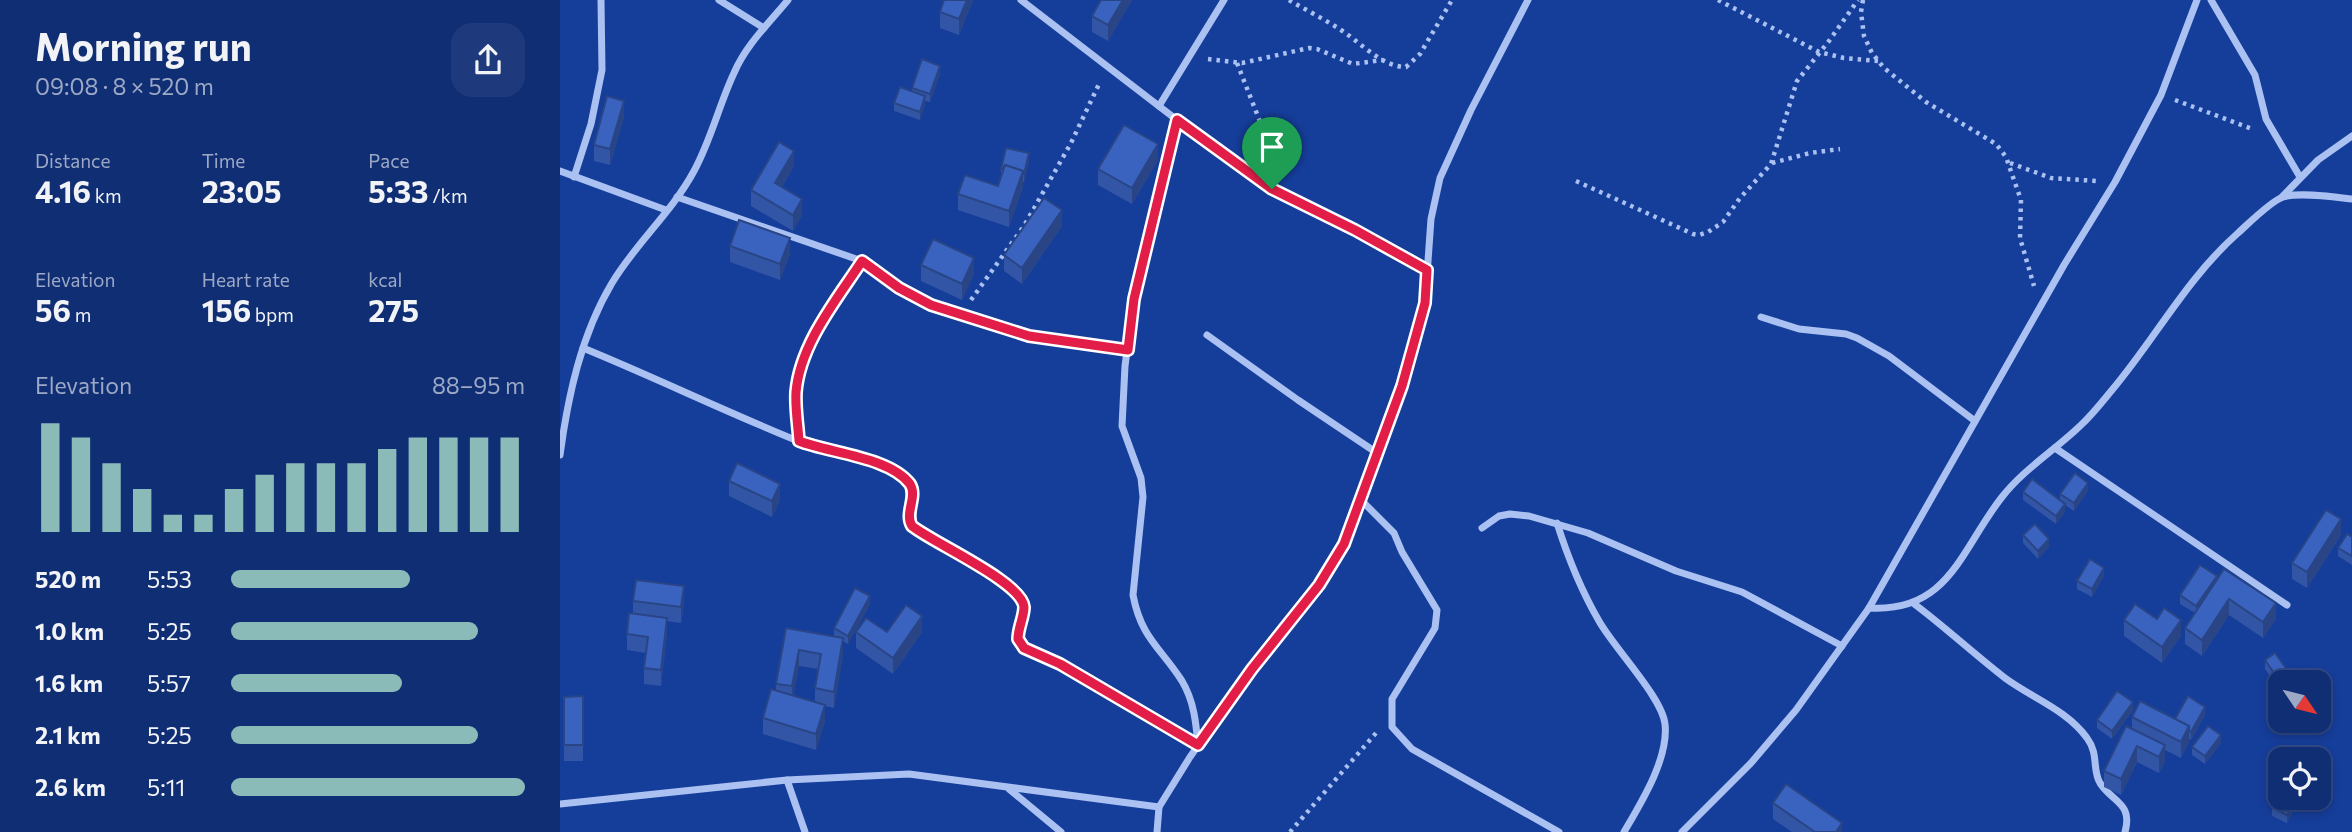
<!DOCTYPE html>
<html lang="en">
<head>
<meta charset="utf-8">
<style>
  body { margin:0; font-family:Commissioner,sans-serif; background:#1e3a7c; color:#f1f3f6; height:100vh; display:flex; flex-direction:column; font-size:26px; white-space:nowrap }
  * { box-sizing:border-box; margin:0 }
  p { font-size:23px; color:#9ca8c5 }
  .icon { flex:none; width:38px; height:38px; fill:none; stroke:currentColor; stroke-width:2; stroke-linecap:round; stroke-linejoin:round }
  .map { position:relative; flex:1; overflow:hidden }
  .panel { display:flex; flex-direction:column; background:#102e74; width:560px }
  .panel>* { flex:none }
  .needle { width:46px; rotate:125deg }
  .controls { position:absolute; left:1708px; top:670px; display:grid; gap:14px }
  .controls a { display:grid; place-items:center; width:63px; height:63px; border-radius:14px; background:#102e74; box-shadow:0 4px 10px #0003,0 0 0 2px #304a86; font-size:35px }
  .pin { position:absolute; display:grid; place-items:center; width:60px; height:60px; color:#fff; margin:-72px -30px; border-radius:50% 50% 50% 0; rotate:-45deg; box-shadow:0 0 7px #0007 }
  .pin .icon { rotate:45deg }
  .round { display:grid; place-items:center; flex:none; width:74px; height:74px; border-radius:21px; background:#1e3a7c }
  .head { display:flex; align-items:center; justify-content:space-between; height:119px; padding:0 35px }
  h1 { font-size:38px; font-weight:700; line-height:52px }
  .stats { display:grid; grid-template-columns:repeat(3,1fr); gap:10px; height:119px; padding:7px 35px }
  .stats div { display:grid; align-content:center }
  .stats b { font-size:30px; font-weight:700 }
  .stats small { font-size:19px; font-weight:400 }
  .stats p { font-size:19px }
  .chart { height:196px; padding:14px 35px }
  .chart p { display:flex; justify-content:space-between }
  .chart svg { width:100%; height:126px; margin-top:7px; stroke:#8bbbb9; stroke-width:6 }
  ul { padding:0 35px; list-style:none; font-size:23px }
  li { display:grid; grid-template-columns:112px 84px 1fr; align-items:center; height:52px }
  li i { height:18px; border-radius:9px; background:#8bbbb9 }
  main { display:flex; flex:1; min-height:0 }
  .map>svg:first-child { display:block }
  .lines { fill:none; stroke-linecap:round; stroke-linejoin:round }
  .path { stroke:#aac1f2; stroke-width:4.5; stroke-dasharray:3.5 5; stroke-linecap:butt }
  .minor { stroke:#aac1f2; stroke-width:7 }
  .wall { fill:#3255a5; fill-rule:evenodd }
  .shaded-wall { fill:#294586 }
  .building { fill:#3a63c0; stroke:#294586; stroke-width:2 }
  .route-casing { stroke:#fff; stroke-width:14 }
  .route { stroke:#e11d48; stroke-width:9 }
</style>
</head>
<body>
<main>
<section class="panel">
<div class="head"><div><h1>Morning run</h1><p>09:08 · 8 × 520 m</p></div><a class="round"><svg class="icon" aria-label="share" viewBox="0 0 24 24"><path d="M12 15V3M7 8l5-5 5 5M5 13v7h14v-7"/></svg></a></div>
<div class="stats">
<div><p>Distance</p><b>4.16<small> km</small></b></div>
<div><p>Time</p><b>23:05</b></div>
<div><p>Pace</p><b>5:33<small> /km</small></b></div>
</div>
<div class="stats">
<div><p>Elevation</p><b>56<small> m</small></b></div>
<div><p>Heart rate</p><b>156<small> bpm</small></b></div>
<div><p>kcal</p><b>275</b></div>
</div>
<div class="chart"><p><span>Elevation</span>88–95 m</p>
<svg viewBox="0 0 160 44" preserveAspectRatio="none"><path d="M5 44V6M15 44V11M25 44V20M35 44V29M45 44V38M55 44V38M65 44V29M75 44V24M85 44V20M95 44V20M105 44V20M115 44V15M125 44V11M135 44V11M145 44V11M155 44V11"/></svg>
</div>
<ul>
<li><b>520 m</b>5:53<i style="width:61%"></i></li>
<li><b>1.0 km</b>5:25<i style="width:84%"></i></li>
<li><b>1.6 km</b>5:57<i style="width:58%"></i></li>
<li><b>2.1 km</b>5:25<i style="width:84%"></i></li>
<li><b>2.6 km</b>5:11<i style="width:100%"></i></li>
</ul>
</section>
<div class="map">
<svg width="1792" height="832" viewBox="0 0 1792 832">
  <rect width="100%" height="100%" fill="#153d9a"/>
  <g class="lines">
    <g class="path">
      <path d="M729,0C746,10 764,19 781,30C800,42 822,67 846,67L860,54L892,0"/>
      <polyline points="1158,0 1259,52 1284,58 1318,61"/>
      <polyline points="1303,0 1301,12 1304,36 1312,53 1324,68 1366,102 1436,144 1446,157 1461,200 1460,238 1474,286"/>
      <polyline points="648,59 682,63 749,48 757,49 793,64 823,60"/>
      <polyline points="677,63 710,147 711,168"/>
      <polyline points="1615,100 1692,129"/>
      <polyline points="1212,163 1250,153 1280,149"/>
      <polyline points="1450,163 1491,178 1537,181"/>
      <polyline points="1016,181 1133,234 1139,235 1148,232 1163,222 1180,198 1211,164 1237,81 1269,41 1298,0"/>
      <polyline points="411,300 464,226 511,143 540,82"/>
      <polyline points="730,832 816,733"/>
    </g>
    <g class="minor">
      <polyline points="159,0 204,28"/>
      <polyline points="461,0 617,120 712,189 795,230 867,270"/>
      <polyline points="1651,0 1695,75 1706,119 1740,177"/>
      <polyline points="599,106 664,0"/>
      <path d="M617,120L574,298L565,366L562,426L581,478L583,497L573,595C581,638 601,648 622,681C634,701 636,723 638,745"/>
      <polyline points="0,171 106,210"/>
      <polyline points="14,177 31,124 42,70 41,0"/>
      <polyline points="117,197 302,261 339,287 371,305 401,313 469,336 567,350"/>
      <polyline points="1722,197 1758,160 1792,136"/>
      <polyline points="1201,317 1239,329 1286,334 1297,338 1329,356 1415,421"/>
      <polyline points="647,335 738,400 817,453"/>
      <path d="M23,348C99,379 172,415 248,445C280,458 321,456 347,482C360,494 343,512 352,526C373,543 462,582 464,607C464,617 458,628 458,639L464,648L500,664L638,745"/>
      <path d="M239,441C238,425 235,408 236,392C240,344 277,300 302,261"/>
      <polyline points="1495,448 1727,605"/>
      <path d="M0,455C8,396 21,335 52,283C76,243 112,212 134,171C151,140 159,105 174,73C186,45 209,23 228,0"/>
      <polyline points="800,499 834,533 842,552 877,610 875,628 832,699 832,727 852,749 999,832"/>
      <path d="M997,523C1008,558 1021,590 1039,621C1054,648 1102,697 1105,724C1109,758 1081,803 1064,832"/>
      <polyline points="922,528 939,516 950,514 969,516 1028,533 1116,571 1182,592 1282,646"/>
      <path d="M1353,603C1385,627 1414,654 1445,678C1472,698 1507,710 1527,738C1539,754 1532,770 1540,783C1553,803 1573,803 1565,832"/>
      <path d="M1309,608C1389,613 1401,549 1442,497C1464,469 1495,450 1520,426C1532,415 1542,402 1552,390C1595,339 1627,278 1678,233C1688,224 1711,201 1723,197C1740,192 1774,197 1792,199"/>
      <polyline points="227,780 245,832"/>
      <polyline points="449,789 501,832"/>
      <polyline points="0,804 227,780 349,774 599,807"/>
      <polyline points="597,832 599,807 630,757 692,669 759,585 784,544 842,386 858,332 865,303 871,219 880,178 911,110 968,0"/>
      <polyline points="1122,832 1191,763 1236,710 1309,608 1504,265 1555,182 1601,95 1637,0"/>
    </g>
  </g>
  <g class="wall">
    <polygon points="384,0 413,0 399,35 380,28 380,12"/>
    <polygon points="541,0 572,0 548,41 532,32 532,16"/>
    <polygon points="380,74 370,102 365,101 365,104 360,120 334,111 334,103 352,91 352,88"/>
    <polygon points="64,117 50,165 34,161 34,145"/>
    <polygon points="598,160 572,204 538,185 538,169"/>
    <polygon points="469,161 464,182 463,182 463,187 449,227 398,210 398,194 438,186 441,175 441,169"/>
    <polygon points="234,166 222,187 242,215 233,231 191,206 191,190"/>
    <polygon points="502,226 462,284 444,271 444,255"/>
    <polygon points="170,246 230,254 220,280 170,262"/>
    <polygon points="361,265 414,274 402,300 361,281"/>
    <polygon points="169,481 220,500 212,517 169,496"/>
    <polygon points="1528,491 1514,511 1505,505 1505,512 1496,524 1463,500 1463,492 1500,500 1500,494"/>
    <polygon points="1463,535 1489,547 1478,559 1463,543"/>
    <polygon points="1781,535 1747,588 1732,579 1732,563"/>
    <polygon points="1792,537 1792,565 1778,556 1778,548"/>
    <polygon points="1544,576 1532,597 1517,589 1517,581"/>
    <polygon points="1657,581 1716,619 1703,638 1669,615 1642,656 1625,644 1625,628 1635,613 1620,604 1620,595"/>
    <polygon points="73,601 124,602 121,623 107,621 107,634 101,686 84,684 84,668 86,653 67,650 67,634 73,614"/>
    <path d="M310,604L288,644L283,641V654L274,708L265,706V721L256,750L203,734V718L216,691V684L226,628L274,636V628ZM239,666L258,669L255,688V702L233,696Z"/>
    <polygon points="1597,619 1621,636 1602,663 1564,636 1564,620"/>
    <polygon points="296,632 362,632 333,674 296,648"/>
    <polygon points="1705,660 1727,678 1717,686 1705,669"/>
    <polygon points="23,696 23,761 4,761 4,697"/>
    <polygon points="1573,710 1552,739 1537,728 1537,720"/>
    <polygon points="1645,715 1631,740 1629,739 1629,742 1621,758 1605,750 1605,761 1599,773 1577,762 1561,795 1544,787 1544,771 1572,729 1572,717 1615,719"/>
    <polygon points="1661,743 1645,764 1632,755 1632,747"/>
    <polygon points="1739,798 1727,823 1712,816 1712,807"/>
    <polygon points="1213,803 1282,832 1232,832 1213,819"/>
  </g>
  <g class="shaded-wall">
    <polygon points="407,0 413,0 399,35 399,19"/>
    <polygon points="563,0 572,0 548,41 548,25"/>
    <polygon points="380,66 380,74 370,102 370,94"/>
    <polygon points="365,96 365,104 360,120 360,112"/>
    <polygon points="64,101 64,117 50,165 50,149"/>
    <polygon points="598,144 598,160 572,204 572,188"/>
    <polygon points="234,151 234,166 215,199 215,183"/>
    <polygon points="469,153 469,161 464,182 464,174"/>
    <polygon points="463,171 463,187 449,227 449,211"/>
    <polygon points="242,199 242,215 233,231 233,215"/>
    <polygon points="502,210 502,226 462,284 462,268"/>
    <polygon points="230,238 230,254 220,280 220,264"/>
    <polygon points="414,258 414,274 402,300 402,284"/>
    <polygon points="1528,483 1528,491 1514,511 1514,503"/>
    <polygon points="220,484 220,500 212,517 212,501"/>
    <polygon points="1505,504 1505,512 1496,524 1496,516"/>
    <polygon points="1781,519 1781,535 1747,588 1747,572"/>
    <polygon points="1489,539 1489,547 1478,559 1478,551"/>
    <polygon points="1544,568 1544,576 1532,597 1532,589"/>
    <polygon points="1657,576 1657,584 1636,614 1636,606"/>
    <polygon points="124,586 124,602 121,623 121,607"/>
    <polygon points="310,596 310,604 288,644 288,636"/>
    <polygon points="1669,599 1669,615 1642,656 1642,640"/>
    <polygon points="1716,603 1716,619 1703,638 1703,622"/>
    <polygon points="362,616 362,632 333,674 333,658"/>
    <polygon points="107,618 107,634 101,686 101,670"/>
    <polygon points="1621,620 1621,636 1602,663 1602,647"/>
    <polygon points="283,638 283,654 274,708 274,692"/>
    <polygon points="239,650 239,666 232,702 232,686"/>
    <polygon points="1727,670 1727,678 1717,686 1717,677"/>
    <polygon points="1573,702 1573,710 1552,739 1552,731"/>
    <polygon points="265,705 265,721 256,750 256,734"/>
    <polygon points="1645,707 1645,715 1631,740 1631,732"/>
    <polygon points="1629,726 1629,742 1621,758 1621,742"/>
    <polygon points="1661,735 1661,743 1645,764 1645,756"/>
    <polygon points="1605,745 1605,761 1599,773 1599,757"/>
    <polygon points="1577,746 1577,762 1561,795 1561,779"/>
    <polygon points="1735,798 1739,798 1727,823 1727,815"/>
    <polygon points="1282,823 1282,832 1276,832"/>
  </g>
  <g class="building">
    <polygon points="384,0 407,0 399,19 380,12"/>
    <polygon points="541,0 563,0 548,25 532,16"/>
    <polygon points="362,59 380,66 370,94 352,88"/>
    <polygon points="340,87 365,96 360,112 334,103"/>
    <polygon points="47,96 64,101 50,149 34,145"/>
    <polygon points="564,125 598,144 572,188 538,169"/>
    <polygon points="219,142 234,151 215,183 242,199 233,215 191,190"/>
    <polygon points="446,148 469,153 464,174 463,173 463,171 445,165 443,169 441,169"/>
    <polygon points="445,165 463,171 449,211 398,194 405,175 438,186"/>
    <polygon points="484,198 502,210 462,268 444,255"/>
    <polygon points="179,220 230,238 220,264 170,246"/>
    <polygon points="373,239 414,258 402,284 361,265"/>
    <polygon points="177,463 220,484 212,501 169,481"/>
    <polygon points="1515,473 1528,483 1514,503 1500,494"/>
    <polygon points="1472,479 1505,504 1496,516 1463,492"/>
    <polygon points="1766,510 1781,519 1747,572 1732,563"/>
    <polygon points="1475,524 1489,539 1478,551 1463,535"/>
    <polygon points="1787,534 1792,537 1792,556 1778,548"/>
    <polygon points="1530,559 1544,568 1532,589 1517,581"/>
    <polygon points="1640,565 1657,576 1636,606 1620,595"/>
    <polygon points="1664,569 1716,603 1703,622 1669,599 1642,640 1625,628"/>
    <polygon points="76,580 124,586 121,607 73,601"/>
    <polygon points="295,588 310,596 288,636 274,628"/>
    <polygon points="1575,604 1597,619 1604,608 1621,620 1602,647 1564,620"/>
    <polygon points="346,605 362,616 333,658 296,632 306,618 327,632"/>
    <polygon points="69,613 107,618 101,670 84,668 88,637 67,634"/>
    <polygon points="226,628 283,638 274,692 255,688 261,654 239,650 232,686 216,684"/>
    <polygon points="1715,653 1727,670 1717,677 1705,660"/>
    <polygon points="211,689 265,705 256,734 203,718"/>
    <polygon points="1557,691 1573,702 1552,731 1537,720"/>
    <polygon points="23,696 23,745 4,745 4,697"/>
    <polygon points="1628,696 1645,707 1631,732 1629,731 1629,726 1615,719"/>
    <polygon points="1580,701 1629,726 1621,742 1572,717"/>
    <polygon points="1566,726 1605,745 1599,757 1577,746 1561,779 1544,771"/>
    <polygon points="1648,726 1661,735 1645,756 1632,747"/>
    <polygon points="1226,784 1282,823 1276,832 1255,832 1213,803"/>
    <polygon points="1720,790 1720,798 1735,798 1727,815 1712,807"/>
  </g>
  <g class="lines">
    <defs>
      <path id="route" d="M617,120L712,189L795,230L867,270L865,303L842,386L784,544L759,585L692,669L638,745L500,664L464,648L458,639C458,628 464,617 464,607C462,582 373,543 352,526C344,513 358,497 350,484C330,457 269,453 239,441C238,425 235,408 236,392C240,344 277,299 302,261L339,288L371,305L469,336L568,350L574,299Z"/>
    </defs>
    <use href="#route" class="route-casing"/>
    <use href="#route" class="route"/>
  </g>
</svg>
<div class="controls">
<a><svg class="needle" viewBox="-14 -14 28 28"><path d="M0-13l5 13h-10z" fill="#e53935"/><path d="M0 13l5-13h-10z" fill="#9ca8c5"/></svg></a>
<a><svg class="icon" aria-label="locate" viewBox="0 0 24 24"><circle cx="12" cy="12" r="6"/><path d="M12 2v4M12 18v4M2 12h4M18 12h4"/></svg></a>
</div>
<div class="pin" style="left:712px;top:189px;background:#1e9e55"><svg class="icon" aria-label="arrive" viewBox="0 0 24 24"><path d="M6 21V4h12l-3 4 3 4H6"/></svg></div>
</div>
</main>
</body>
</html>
